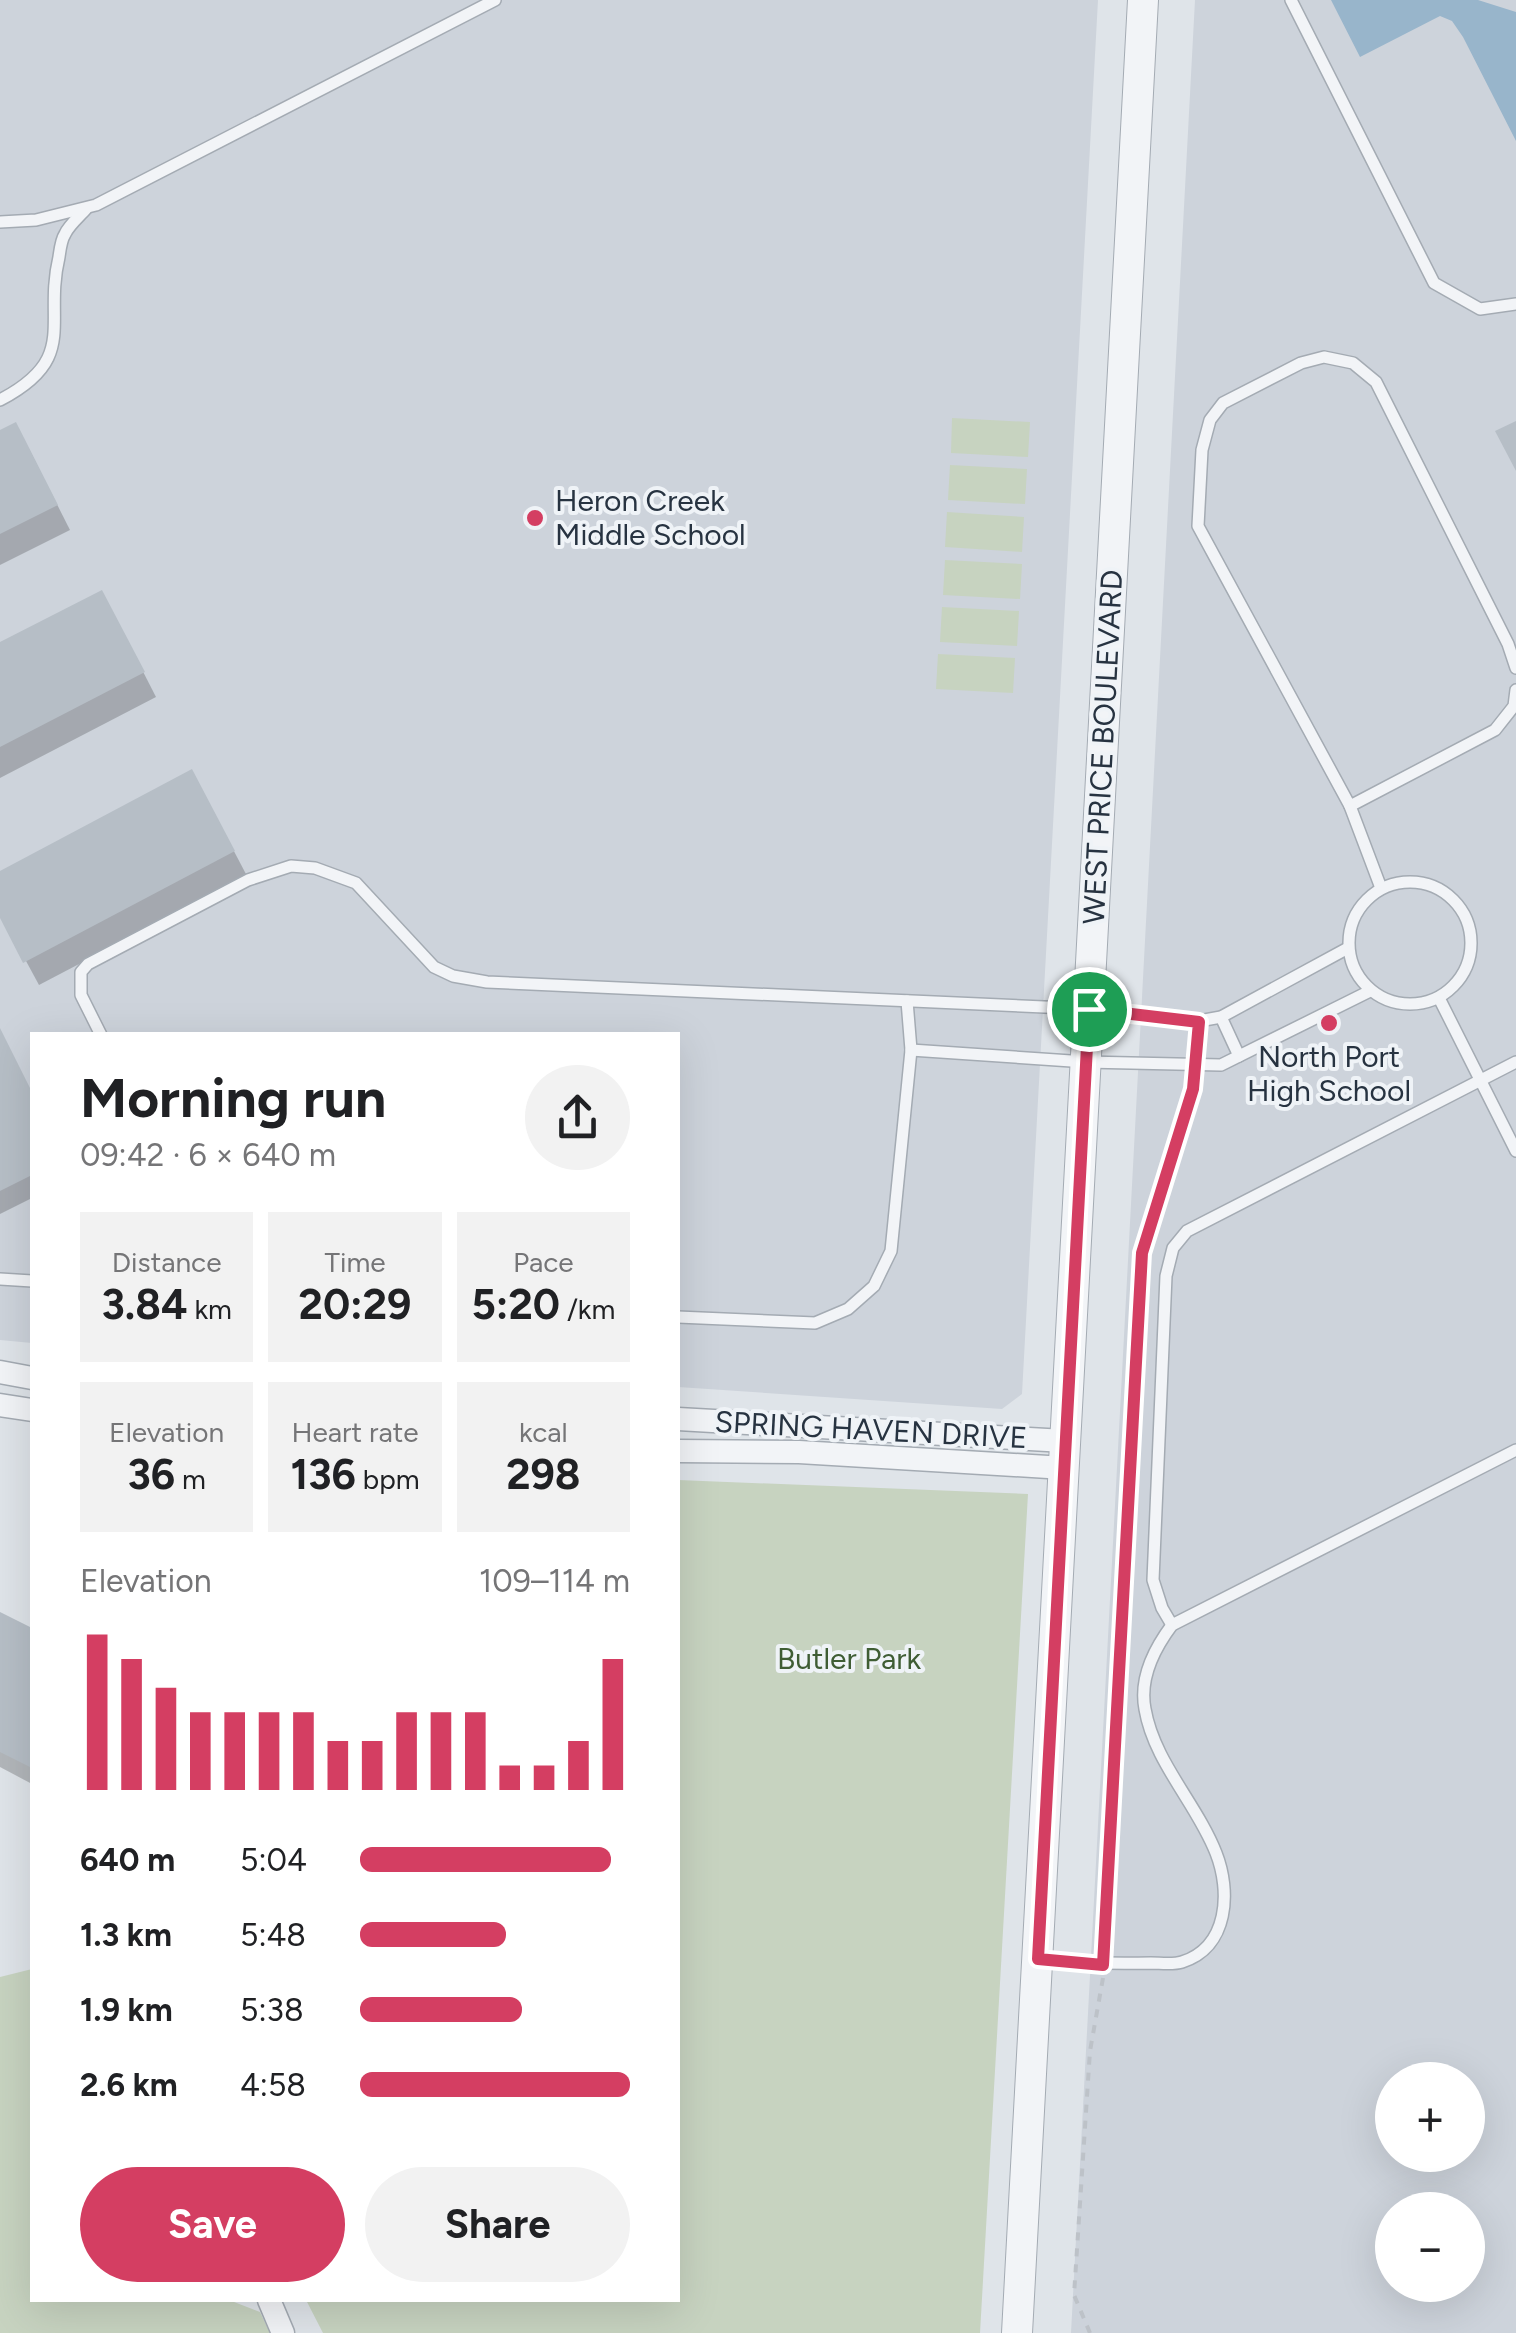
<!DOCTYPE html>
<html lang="en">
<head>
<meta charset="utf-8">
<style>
  body { margin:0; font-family:Figtree,sans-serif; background:#f2f2f2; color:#202124; height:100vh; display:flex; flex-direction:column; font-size:38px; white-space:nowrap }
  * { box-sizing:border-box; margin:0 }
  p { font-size:32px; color:#757577 }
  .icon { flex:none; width:55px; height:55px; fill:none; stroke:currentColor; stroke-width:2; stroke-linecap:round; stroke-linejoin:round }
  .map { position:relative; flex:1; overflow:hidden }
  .sheet { position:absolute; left:30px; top:1032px; width:650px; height:1270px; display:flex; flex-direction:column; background:#fff; border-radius:0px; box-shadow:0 10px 40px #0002 }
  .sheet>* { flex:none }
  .tools { position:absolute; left:1375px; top:2062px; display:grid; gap:20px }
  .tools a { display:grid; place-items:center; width:110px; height:110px; border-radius:50%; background:#fff; box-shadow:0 10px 40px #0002; font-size:50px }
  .pin { position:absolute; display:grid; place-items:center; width:85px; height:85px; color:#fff; margin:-42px; border:5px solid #fff; border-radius:50%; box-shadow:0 2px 10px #0007 }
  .round { display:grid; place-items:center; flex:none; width:105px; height:105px; border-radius:52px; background:#f2f2f2 }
  .headline { display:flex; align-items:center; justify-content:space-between; height:170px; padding:0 50px }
  h1 { font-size:55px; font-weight:700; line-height:75px }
  .metrics { display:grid; grid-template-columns:repeat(3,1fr); gap:15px; height:170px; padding:10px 50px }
  .metrics div { display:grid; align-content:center; border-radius:0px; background:#f2f2f2; text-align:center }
  .metrics b { font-size:42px; font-weight:700 }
  .metrics small { font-size:28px; font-weight:400 }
  .metrics p { font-size:28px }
  .chart { height:280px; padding:20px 50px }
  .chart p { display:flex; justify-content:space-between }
  .chart svg { width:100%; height:180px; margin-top:10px; stroke:#d43e62; stroke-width:6 }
  .action { display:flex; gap:20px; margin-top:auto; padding:20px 50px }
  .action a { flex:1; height:115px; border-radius:60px; background:#d43e62; color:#fff; font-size:40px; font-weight:700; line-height:115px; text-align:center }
  .action a+a { background:#f2f2f2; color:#202124 }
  ul { padding:0 50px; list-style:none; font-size:32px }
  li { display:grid; grid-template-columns:160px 120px 1fr; align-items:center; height:75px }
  li i { height:25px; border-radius:12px; background:#d43e62 }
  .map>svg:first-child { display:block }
  .built { fill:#cdd3db; fill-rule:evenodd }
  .green { fill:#c7d3c0 }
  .water { fill:#98b5cb }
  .shadow { fill:#0003 }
  .building { fill:#b6bec6 }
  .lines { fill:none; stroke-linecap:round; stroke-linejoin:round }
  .service-casing { stroke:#a4abb3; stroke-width:14 }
  .minor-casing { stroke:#a4abb3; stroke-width:25 }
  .tertiary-casing { stroke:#a4abb3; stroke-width:32 }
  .path { stroke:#bdc2c8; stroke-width:4; stroke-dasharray:8 8; stroke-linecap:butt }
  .service { stroke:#f2f4f7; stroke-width:11 }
  .minor { stroke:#f2f4f7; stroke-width:22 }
  .tertiary { stroke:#f2f4f7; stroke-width:30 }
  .route-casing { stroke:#fff; stroke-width:20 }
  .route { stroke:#d43e62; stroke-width:12 }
  .poi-dot { fill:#d43e62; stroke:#eff3f7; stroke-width:4 }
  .labels { text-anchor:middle; stroke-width:8; stroke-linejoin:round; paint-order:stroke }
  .poi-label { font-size:30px; fill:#273341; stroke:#eff3f7; text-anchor:start }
  .street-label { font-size:30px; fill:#273341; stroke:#eff3f7 }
  .park-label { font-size:30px; fill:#3f5d34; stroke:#eff3f7 }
</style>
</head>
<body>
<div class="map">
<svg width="1516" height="2333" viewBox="0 0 1516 2333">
  <rect width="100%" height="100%" fill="#dfe4e9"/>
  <g class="built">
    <polygon points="0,0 1098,0 1022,1394 1002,1409 678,1387 678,1035 32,1035 32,1343 0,1340"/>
    <path d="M1195,0H1516V2333H1071ZM1392,2080H1468V2155H1392ZM1392,2210H1468V2285H1392Z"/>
  </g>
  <g class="green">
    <polygon points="952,418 1030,422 1028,457 951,453"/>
    <polygon points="950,465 1027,469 1025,504 948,500"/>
    <polygon points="947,512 1024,517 1022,552 945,547"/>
    <polygon points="945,560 1022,564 1020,599 943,595"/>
    <polygon points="942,607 1019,611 1017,646 940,642"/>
    <polygon points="938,654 1015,658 1013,693 936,689"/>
    <polygon points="678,1480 1028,1494 980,2333 323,2333 306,2300 678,2300"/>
    <polygon points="32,1969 32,2300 229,2300 260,2312 270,2333 0,2333 0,1977"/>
  </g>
  <polygon class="water" points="1331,0 1478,0 1516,12 1516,141 1463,37 1452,21 1440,16 1360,57"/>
  <g class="shadow">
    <polygon points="0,433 29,449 70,530 0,565"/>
    <polygon points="115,617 156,697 0,778 0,645"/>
    <polygon points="205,796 247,876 39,985 0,913 0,873"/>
    <polygon points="0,1031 32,1095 32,1198 0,1214"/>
    <polygon points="0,1615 32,1631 32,1784 0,1767"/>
  </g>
  <g class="building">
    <polygon points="1516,421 1516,471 1495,431"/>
    <polygon points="16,422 58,505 0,534 0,430"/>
    <polygon points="102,590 145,672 0,747 0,642"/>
    <polygon points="192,769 235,851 23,963 0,918 0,871"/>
    <polygon points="0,1028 32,1092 32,1175 0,1191"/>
    <polygon points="0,1612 32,1628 32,1768 0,1752"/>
  </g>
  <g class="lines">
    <defs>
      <g id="service">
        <polyline points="1291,0 1434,283 1480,309 1516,304"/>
        <polyline points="0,222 36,220 96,205 495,0"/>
        <path d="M0,400C80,358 43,324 59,257C60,250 61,240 65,234C69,225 79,217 86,209"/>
        <polyline points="1350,806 1495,730 1514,706 1516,690"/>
        <circle cx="1410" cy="943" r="61"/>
        <polyline points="1381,888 1350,806 1198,526 1202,450 1210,420 1223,403 1301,363 1324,357 1353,363 1376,382 1508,644 1516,668"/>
        <polyline points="1439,998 1516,1151"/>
        <polyline points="1221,1017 1239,1056"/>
        <polyline points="101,1035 81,995 81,972 88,964 248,880 291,866 315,868 356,883 434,967 453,976 487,982 1089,1009 1199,1021 1221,1017 1348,948"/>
        <polyline points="911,1050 1086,1062 1221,1065 1370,991"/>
        <polyline points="0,1279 32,1281"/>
        <polyline points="678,1317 815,1323 848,1309 874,1286 891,1251 911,1050 907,1001"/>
        <polyline points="1172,1625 1162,1608 1153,1580 1166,1276 1173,1248 1187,1231 1516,1062"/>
        <path d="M1037,1959C1076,1963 1113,1964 1151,1963C1160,1963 1173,1965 1182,1962C1229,1947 1231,1891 1216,1853C1197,1804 1154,1762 1145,1709C1139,1678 1154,1649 1172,1625L1516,1450"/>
      </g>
      <g id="minor">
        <polyline points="0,1372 32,1378"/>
        <polyline points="0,1405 32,1410"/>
        <polyline points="678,1419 1065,1441"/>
        <polyline points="678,1451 799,1452 1064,1468"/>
        <polyline points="269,2300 283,2333"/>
      </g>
      <polyline id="tertiary" points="1017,2333 1143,0"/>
    </defs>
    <use href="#service" class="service-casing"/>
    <use href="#minor" class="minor-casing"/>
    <use href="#tertiary" class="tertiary-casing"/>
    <g class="path">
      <polyline points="1103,1948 1142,1253 1177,1145 1194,1082"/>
      <polyline points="1090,2333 1074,2295 1090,2051 1103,1978"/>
    </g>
    <use href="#service" class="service"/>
    <use href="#minor" class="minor"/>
    <use href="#tertiary" class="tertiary"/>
  </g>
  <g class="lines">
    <defs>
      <polygon id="route" points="1089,1009 1199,1022 1193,1089 1142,1253 1103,1965 1038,1959"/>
    </defs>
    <use href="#route" class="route-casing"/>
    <use href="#route" class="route"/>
  </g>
  <g class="poi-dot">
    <circle cx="535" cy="518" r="10"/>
    <circle cx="1329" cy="1023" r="10"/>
  </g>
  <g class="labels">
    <g class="poi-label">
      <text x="555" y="511">Heron Creek<tspan x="555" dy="34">Middle School</tspan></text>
      <text x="1329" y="1067" text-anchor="middle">North Port<tspan x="1329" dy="34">High School</tspan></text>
    </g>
    <g class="street-label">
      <text transform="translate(1103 747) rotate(-87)" y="10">WEST PRICE BOULEVARD</text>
      <text transform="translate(871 1430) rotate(3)" y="10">SPRING HAVEN DRIVE</text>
    </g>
    <g class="park-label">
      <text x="849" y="1669">Butler Park</text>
    </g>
  </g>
</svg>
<div class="tools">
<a>+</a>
<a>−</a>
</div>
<div class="pin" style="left:1089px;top:1009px;background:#1e9e55"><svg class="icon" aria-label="arrive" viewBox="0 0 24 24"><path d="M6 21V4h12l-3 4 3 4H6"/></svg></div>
<section class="sheet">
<div class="headline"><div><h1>Morning run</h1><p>09:42 · 6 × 640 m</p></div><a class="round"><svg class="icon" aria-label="share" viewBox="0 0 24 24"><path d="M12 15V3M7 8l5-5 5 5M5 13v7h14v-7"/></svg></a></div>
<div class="metrics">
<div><p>Distance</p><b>3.84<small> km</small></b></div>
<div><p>Time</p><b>20:29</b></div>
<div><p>Pace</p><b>5:20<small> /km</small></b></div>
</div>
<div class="metrics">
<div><p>Elevation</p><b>36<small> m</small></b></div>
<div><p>Heart rate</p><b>136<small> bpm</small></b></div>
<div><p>kcal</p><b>298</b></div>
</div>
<div class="chart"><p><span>Elevation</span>109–114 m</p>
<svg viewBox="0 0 160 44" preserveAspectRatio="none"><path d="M5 44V6M15 44V12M25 44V19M35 44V25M45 44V25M55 44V25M65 44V25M75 44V32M85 44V32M95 44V25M105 44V25M115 44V25M125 44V38M135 44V38M145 44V32M155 44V12"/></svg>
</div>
<ul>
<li><b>640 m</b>5:04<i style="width:93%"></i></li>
<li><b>1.3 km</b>5:48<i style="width:54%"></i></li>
<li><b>1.9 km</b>5:38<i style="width:60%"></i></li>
<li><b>2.6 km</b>4:58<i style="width:100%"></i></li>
</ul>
<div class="action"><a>Save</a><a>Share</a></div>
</section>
</div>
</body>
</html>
